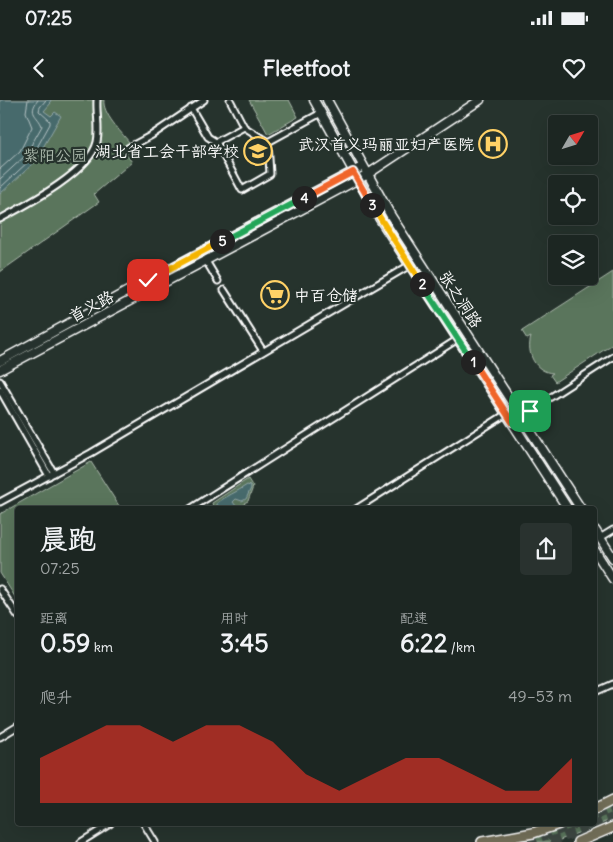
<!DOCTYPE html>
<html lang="zh">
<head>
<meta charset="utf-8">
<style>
  body { margin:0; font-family:Delius,"LXGW WenKai TC",sans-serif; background:#29322f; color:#f1f3f6; height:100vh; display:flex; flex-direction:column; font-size:19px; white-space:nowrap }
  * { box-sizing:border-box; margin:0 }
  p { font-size:16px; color:#a0a5a5 }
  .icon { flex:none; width:28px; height:28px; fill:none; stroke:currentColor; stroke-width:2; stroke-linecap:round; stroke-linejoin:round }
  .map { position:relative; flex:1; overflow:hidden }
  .side { position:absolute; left:15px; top:406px; width:582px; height:320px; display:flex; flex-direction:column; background:#1c2622; border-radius:5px; box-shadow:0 5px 20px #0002,0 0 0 1px #3a4340 }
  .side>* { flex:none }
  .needle { width:32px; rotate:51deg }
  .buttons { position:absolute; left:548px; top:15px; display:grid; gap:10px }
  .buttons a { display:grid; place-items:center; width:50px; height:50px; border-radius:5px; background:#1c2622; box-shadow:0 5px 20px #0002,0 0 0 1px #3a4340; font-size:25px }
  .pin { position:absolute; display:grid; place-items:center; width:42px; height:42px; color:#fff; margin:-21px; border-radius:10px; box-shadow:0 2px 8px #0006 }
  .km { position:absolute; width:25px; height:25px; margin:-12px; border-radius:50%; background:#222; color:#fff; font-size:14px; line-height:25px; text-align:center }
  .round { display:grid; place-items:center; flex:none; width:52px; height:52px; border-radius:5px; background:#29322f }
  .summary { display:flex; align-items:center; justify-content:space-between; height:85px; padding:0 25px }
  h1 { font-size:28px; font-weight:800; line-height:38px }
  .stats { display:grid; grid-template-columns:repeat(3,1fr); gap:8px; height:85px; padding:5px 25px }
  .stats div { display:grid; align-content:center }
  .stats b { font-size:25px; font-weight:800 }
  .stats small { font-size:14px; font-weight:400 }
  .stats p { font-size:14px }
  .chart { height:140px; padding:10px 25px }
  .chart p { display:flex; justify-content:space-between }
  .chart svg { width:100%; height:90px; margin-top:5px; fill:#d93025; opacity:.7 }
  .status { display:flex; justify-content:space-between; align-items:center; height:35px; padding:0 25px; background:#1c2622; direction:ltr }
  .status svg { height:14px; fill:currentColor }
  header { display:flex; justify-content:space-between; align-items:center; height:65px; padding:0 25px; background:#1c2622; font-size:22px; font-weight:800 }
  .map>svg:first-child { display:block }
  .green { fill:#5a755b; stroke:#acbaad }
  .water { fill:#476a6c; stroke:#91a6a7 }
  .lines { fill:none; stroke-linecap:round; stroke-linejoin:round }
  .shore { stroke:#b5c3c4; stroke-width:1 }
  .street-tunnel { stroke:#3c4742; stroke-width:5; stroke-dasharray:5 2.5; stroke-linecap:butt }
  .highway-tunnel { stroke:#3c4742; stroke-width:10; stroke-dasharray:10 5; stroke-linecap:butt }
  .street-casing { stroke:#fff; stroke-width:9 }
  .secondary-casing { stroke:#fff; stroke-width:11 }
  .primary-casing { stroke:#fff; stroke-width:12 }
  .street { stroke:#26332d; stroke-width:5 }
  .secondary { stroke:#26332d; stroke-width:8 }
  .primary { stroke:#726e59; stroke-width:9 }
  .split-1-casing { stroke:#fff; stroke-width:10 }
  .split-2-casing { stroke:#fff; stroke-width:10 }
  .split-3-casing { stroke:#fff; stroke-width:10 }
  .split-4-casing { stroke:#fff; stroke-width:10 }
  .split-5-casing { stroke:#fff; stroke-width:10 }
  .split-6-casing { stroke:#fff; stroke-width:10 }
  .split-1 { stroke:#f0652b; stroke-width:6 }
  .split-2 { stroke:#22a559; stroke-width:6 }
  .split-3 { stroke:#f5b400; stroke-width:6 }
  .split-4 { stroke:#f0652b; stroke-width:6 }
  .split-5 { stroke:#22a559; stroke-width:6 }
  .split-6 { stroke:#f5b400; stroke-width:6 }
  .labels { text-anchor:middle; stroke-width:4.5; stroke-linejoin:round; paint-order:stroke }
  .poi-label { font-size:16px; fill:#fff; stroke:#26332d; text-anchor:end }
  .park-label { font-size:16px; fill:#acbaad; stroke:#26332d }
  .street-label { font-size:16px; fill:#fff; stroke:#26332d }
</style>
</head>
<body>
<div class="status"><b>07:25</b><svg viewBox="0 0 49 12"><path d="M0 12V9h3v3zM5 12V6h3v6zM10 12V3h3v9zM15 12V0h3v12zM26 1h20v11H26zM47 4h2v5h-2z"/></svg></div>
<header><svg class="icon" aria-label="back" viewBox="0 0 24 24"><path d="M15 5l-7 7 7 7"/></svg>Fleetfoot<svg class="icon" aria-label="heart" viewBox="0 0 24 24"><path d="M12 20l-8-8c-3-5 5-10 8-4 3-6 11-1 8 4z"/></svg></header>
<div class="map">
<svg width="613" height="742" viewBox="0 0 613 742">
  <rect width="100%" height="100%" fill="#26332d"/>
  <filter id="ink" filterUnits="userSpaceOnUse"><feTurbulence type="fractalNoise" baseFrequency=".02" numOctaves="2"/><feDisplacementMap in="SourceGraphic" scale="10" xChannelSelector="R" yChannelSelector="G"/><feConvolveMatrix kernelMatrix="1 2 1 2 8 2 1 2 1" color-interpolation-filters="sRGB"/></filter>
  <g filter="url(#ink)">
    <g class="green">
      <path d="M0,0H104C102,13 121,32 129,42L124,46L129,52L126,54L132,62L94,94L99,102L0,172Z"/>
      <polygon points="249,0 289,0 298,17 268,34"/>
      <path d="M613,172V244L555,282L550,275L553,273C535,272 526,253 531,237L527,239L522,231Z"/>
      <polygon points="91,362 121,409 18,409 17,500 0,473 0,414"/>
      <polygon points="248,379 253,387 248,401 244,403 248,409 214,409 212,403"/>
      <polygon points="613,705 613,719 555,742 518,742 571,724 595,724 595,714"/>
    </g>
    <g class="water">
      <polygon points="0,0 51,0 50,2 51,3 44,11 51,16 55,12 61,16 34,63 0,94"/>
      <path d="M247,385L250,386L251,388L246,399L242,401L236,399L233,402L236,406L242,405L245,409H223L217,405V403C226,396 237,392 247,385Z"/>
    </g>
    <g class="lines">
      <g class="shore">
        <polyline points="0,69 20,51 32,27 26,12 28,0"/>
        <path d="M0,79L25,56L42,26C38,15 27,14 38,0"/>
        <polyline points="0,88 30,60 50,24 50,21 39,11 40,7 46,0"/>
      </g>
      <polyline class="street-tunnel" points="216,182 222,192"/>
      <g class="highway-tunnel">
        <polyline points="595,715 613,707"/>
        <polyline points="527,742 574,724"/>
        <polyline points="550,742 613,718"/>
      </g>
      <defs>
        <g id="street">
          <polyline points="230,0 244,27 268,42"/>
          <polyline points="191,8 208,37 216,42 242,90 270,74 268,42 321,13"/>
          <polyline points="216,42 244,27"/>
          <polyline points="128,48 152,35 204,0"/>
          <path d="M0,119C26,105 90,72 97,42C100,28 96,14 97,0"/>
          <polyline points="206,161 218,181"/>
          <polyline points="224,190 263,251"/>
          <polyline points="0,281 54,373"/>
          <polyline points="0,290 49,376"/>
          <polyline points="512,322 613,257"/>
          <polyline points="0,402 91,353 410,165"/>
          <polyline points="190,409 458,239"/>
          <polyline points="356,409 506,314"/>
          <polyline points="600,438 613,430"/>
          <polyline points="0,489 18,516"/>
          <polyline points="595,592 613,584"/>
          <polyline points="0,637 18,626"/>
          <polyline points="144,724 155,742"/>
          <polyline points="81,742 110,724"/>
        </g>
        <g id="secondary">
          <polyline points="314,0 380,119 568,409"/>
          <polyline points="327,0 391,116 581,409"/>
          <polyline points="0,261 148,180 358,69"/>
          <polyline points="0,270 368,74 480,0"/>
          <polyline points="595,430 613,458"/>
          <polyline points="595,451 613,479"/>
        </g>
        <g id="primary">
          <polyline points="595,709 613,700"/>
          <polyline points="482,742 533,733 559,724"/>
          <polyline points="578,742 613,727"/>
        </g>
      </defs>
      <use href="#street" class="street-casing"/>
      <use href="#secondary" class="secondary-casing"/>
      <use href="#primary" class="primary-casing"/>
      <use href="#street" class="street"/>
      <use href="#secondary" class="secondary"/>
      <use href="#primary" class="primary"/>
    </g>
  </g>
  <g class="lines" filter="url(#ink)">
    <defs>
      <polyline id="split-1" points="473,262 512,322 530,311"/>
      <polyline id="split-2" points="422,184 473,262"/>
      <polyline id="split-3" points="372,105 422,184"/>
      <polyline id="split-4" points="304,98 353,72 372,105"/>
      <polyline id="split-5" points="222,141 304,98"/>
      <polyline id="split-6" points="148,180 222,141"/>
    </defs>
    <use href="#split-1" class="split-1-casing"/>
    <use href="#split-2" class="split-2-casing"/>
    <use href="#split-3" class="split-3-casing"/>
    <use href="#split-4" class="split-4-casing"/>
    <use href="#split-5" class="split-5-casing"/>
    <use href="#split-6" class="split-6-casing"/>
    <use href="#split-1" class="split-1"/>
    <use href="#split-2" class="split-2"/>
    <use href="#split-3" class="split-3"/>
    <use href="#split-4" class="split-4"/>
    <use href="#split-5" class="split-5"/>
    <use href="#split-6" class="split-6"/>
  </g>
  <defs>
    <symbol id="hospital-ring" viewBox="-11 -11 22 22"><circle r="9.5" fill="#26332d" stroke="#ffd166" stroke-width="1.5"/><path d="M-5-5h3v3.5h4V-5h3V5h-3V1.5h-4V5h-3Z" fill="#ffd166"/></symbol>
    <symbol id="school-ring" viewBox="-11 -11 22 22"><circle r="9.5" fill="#26332d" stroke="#ffd166" stroke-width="1.5"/><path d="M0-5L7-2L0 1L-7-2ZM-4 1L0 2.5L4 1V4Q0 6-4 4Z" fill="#ffd166"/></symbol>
    <symbol id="supermarket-ring" viewBox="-11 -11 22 22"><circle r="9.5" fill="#26332d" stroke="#ffd166" stroke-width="1.5"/><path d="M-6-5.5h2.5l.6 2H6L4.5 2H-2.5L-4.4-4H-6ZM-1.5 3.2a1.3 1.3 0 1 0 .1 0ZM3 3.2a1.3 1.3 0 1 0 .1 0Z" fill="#ffd166"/></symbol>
  </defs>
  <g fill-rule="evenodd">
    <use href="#hospital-ring" x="477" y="28" width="32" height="32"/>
    <use href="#school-ring" x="242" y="35" width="32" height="32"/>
    <use href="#supermarket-ring" x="259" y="179" width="32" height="32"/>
  </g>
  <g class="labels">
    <g class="poi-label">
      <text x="474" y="50">武汉首义玛丽亚妇产医院</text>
      <text x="239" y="57">湖北省工会干部学校</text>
      <text x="294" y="201" text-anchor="start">中百仓储</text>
    </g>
    <g class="park-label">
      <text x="55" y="61">紫阳公园</text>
    </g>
    <g class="street-label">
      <text transform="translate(461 199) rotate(57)" y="6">张之洞路</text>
      <text transform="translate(91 206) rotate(-28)" y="6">首义路</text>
    </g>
  </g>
</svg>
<div class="buttons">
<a><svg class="needle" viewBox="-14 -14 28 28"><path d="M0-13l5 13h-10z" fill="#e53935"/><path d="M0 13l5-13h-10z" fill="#a0a5a5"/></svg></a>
<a><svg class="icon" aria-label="locate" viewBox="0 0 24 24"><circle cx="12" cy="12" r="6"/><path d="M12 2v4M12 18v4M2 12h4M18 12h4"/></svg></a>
<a><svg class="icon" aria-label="layers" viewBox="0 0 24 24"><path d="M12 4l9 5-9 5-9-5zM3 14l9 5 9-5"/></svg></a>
</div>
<div class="pin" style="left:530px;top:311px;background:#1e9e55"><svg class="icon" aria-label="arrive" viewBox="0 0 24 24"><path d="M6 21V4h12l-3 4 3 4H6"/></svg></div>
<div class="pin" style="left:148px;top:180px;background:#d93025"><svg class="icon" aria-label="check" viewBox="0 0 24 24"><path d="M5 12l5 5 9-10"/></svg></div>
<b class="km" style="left:473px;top:262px">1</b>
<b class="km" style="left:422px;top:184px">2</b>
<b class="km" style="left:372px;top:105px">3</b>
<b class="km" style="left:304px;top:98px">4</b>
<b class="km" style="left:222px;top:141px">5</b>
<section class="side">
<div class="summary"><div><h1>晨跑</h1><p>07:25</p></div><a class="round"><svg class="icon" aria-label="share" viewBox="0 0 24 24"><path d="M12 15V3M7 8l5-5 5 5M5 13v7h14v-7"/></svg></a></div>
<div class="stats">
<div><p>距离</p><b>0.59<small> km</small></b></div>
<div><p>用时</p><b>3:45</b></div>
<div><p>配速</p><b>6:22<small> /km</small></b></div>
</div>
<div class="chart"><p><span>爬升</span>49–53 m</p>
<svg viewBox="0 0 160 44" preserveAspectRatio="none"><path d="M0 44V22L10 14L20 6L30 6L40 14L50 6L60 6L70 14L80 30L90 38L100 30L110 22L120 22L130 30L140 38L150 38L160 22V44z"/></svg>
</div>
</section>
</div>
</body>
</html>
